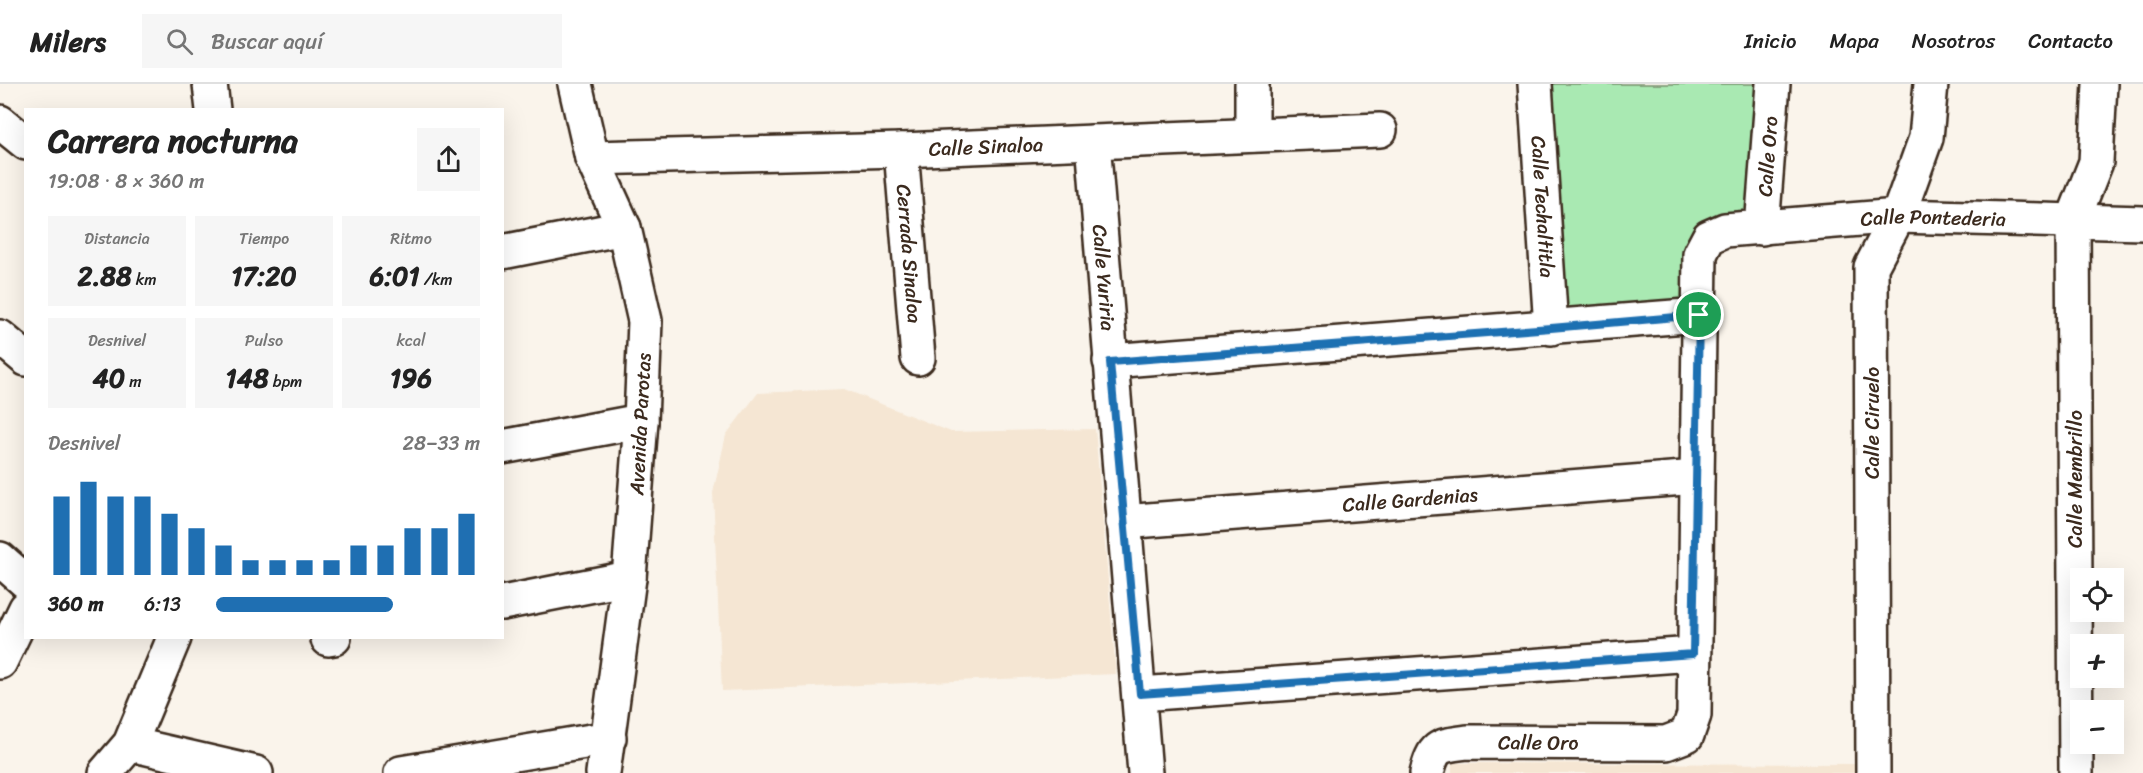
<!DOCTYPE html>
<html lang="es">
<head>
<meta charset="utf-8">
<style>
  body { margin:0; font-family:Sriracha,sans-serif; background:#f6f6f6; color:#222; height:100vh; display:flex; flex-direction:column; font-size:22px; white-space:nowrap }
  * { box-sizing:border-box; margin:0 }
  p { font-size:20px; color:#767676 }
  .icon { flex:none; width:33px; height:33px; fill:none; stroke:currentColor; stroke-width:2; stroke-linecap:round; stroke-linejoin:round }
  .map { position:relative; flex:1; overflow:hidden }
  .drawer { position:absolute; left:24px; top:24px; width:480px; height:531px; display:flex; flex-direction:column; background:#fff; border-radius:0px; box-shadow:0 6px 24px #0002 }
  .drawer>* { flex:none }
  .buttons { position:absolute; left:2070px; top:484px; display:grid; gap:12px }
  .buttons a { display:grid; place-items:center; width:54px; height:54px; border-radius:0px; background:#fff; box-shadow:0 6px 24px #0002; font-size:30px }
  .pin { position:absolute; display:grid; place-items:center; width:51px; height:51px; color:#fff; margin:-26px; border:3px solid #fff; border-radius:50%; box-shadow:0 2px 6px #0007 }
  .round { display:grid; place-items:center; flex:none; width:63px; height:63px; border-radius:0px; background:#f6f6f6 }
  .overview { display:flex; align-items:center; justify-content:space-between; height:102px; padding:0 24px }
  h1 { font-size:33px; font-weight:700; line-height:45px }
  .metrics { display:grid; grid-template-columns:repeat(3,1fr); gap:9px; height:102px; padding:6px 24px }
  .metrics div { display:grid; align-content:center; border-radius:0px; background:#f6f6f6; text-align:center }
  .metrics b { font-size:26px; font-weight:700 }
  .metrics small { font-size:16px; font-weight:400 }
  .metrics p { font-size:16px }
  .chart { height:168px; padding:12px 24px }
  .chart p { display:flex; justify-content:space-between }
  .chart svg { width:100%; height:108px; margin-top:6px; stroke:#1f6fb2; stroke-width:6 }
  ul { padding:0 24px; list-style:none; font-size:20px }
  li { display:grid; grid-template-columns:96px 72px 1fr; align-items:center; height:45px }
  li i { height:15px; border-radius:8px; background:#1f6fb2 }
  header { display:flex; align-items:center; gap:36px; box-sizing:border-box; height:84px; padding:0 30px; background:#fff; border-bottom:2px solid #e0e0e0 }
  header strong { font-size:28px }
  nav { display:flex; gap:33px; margin-inline-start:auto; font-size:21px }
  .search { width:420px; height:54px; background:#f6f6f6; display:flex; align-items:center; gap:15px; box-sizing:border-box; padding:0 21px; border-radius:0px; color:#767676; font-size:22px }
  .map>svg:first-child { display:block }
  .built { fill:#f5e6d3 }
  .park { fill:#a9e9b2; stroke:#728a68; stroke-width:1.5 }
  .lines { fill:none; stroke-linecap:round; stroke-linejoin:round }
  .street-casing { stroke:#3b2a1e; stroke-width:38 }
  .secondary-casing { stroke:#3b2a1e; stroke-width:38 }
  .street { stroke:#fff; stroke-width:33 }
  .secondary { stroke:#fff; stroke-width:33 }
  .route-casing { stroke:#fff; stroke-width:12 }
  .route { stroke:#1f6fb2; stroke-width:8 }
  .labels { text-anchor:middle; stroke-width:4.5; stroke-linejoin:round; paint-order:stroke }
  .street-label { font-size:20px; fill:#3b2a1e; stroke:#fff }
</style>
</head>
<body>
<header>
<strong>Milers</strong>
<div class="search"><svg class="icon" aria-label="search" viewBox="0 0 24 24"><circle cx="10" cy="10" r="6"/><path d="M15 15l6 6"/></svg>Buscar aquí</div>
<nav><a>Inicio</a><a>Mapa</a><a>Nosotros</a><a>Contacto</a></nav>
</header>
<div class="map">
<svg width="2143" height="689" viewBox="0 0 2143 689">
  <rect width="100%" height="100%" fill="#faf4eb"/>
  <filter id="ink" filterUnits="userSpaceOnUse"><feTurbulence type="fractalNoise" baseFrequency=".0167" numOctaves="2"/><feDisplacementMap in="SourceGraphic" scale="12" xChannelSelector="R" yChannelSelector="G"/><feConvolveMatrix kernelMatrix="1 2 1 2 8 2 1 2 1" color-interpolation-filters="sRGB"/></filter>
  <g filter="url(#ink)">
    <g class="built">
      <polygon points="844,305 951,348 1095,345 1116,590 722,607 713,409 726,351 758,309"/>
      <polygon points="1452,679 1859,680 1859,689 1452,689"/>
    </g>
    <polygon class="park" points="1547,0 1773,0 1762,144 1709,153 1699,231 1561,233"/>
    <g class="lines">
      <defs>
        <g id="street">
          <polyline points="210,0 213,26"/>
          <path id="s1" d="M1535,0L1551,244"/>
          <polyline points="0,38 26,59"/>
          <polyline points="1252,51 1252,0"/>
          <path id="s2" d="M1093,58L1145,689"/>
          <path id="s3" d="M901,66L918,274"/>
          <path id="s4" d="M592,74L901,66L1380,46"/>
          <path id="s5" d="M1762,144L1773,0"/>
          <polyline points="502,168 624,144"/>
          <polyline points="0,253 26,275"/>
          <polyline points="1110,277 1699,231"/>
          <polyline points="502,363 641,337"/>
          <path id="s6" d="M1123,438L1697,393"/>
          <polyline points="0,475 26,498"/>
          <polyline points="502,519 629,494"/>
          <polyline points="328,555 334,554"/>
          <polyline points="0,578 26,524"/>
          <polyline points="1140,610 1693,570"/>
          <polyline points="130,660 256,689"/>
          <polyline points="105,689 130,660 174,554"/>
          <polyline points="401,689 609,654"/>
          <path id="s7" d="M1427,689C1434,660 1440,662 1467,658L1666,659L1687,651L1694,631L1700,170L1709,153L1725,146L1898,132L2143,139"/>
          <polyline points="1873,689 1871,183 1898,132 1926,54 1931,0"/>
          <polyline points="2076,689 2073,136 2096,78 2100,0"/>
        </g>
        <polyline id="secondary" points="575,0 592,74 624,144 645,237 641,337 629,494 603,689"/>
      </defs>
      <use href="#street" class="street-casing"/>
      <use href="#secondary" class="secondary-casing"/>
      <use href="#street" class="street"/>
      <use href="#secondary" class="secondary"/>
    </g>
  </g>
  <g class="lines" filter="url(#ink)">
    <defs>
      <polygon id="route" points="1699,231 1693,570 1140,610 1110,278 1551,244"/>
    </defs>
    <use href="#route" class="route-casing"/>
    <use href="#route" class="route"/>
  </g>
  <g class="labels">
    <g class="street-label">
      <text dy="7" stroke="none"><textPath href="#s4" startOffset="394">Calle Sinaloa</textPath></text>
      <text dy="7" stroke="none"><textPath href="#s5" startOffset="72">Calle Oro</textPath></text>
      <text dy="7" stroke="none"><textPath href="#s1" startOffset="123">Calle Techaltitla</textPath></text>
      <text dy="7" stroke="none"><textPath href="#s7" startOffset="1006">Calle Pontederia</textPath></text>
      <text dy="7" stroke="none"><textPath href="#s3" startOffset="104">Cerrada Sinaloa</textPath></text>
      <text dy="7" stroke="none"><textPath href="#s2" startOffset="136">Calle Yuriria</textPath></text>
      <text transform="translate(1872 339) rotate(-90)" y="7">Calle Ciruelo</text>
      <text transform="translate(640 340) rotate(-87)" y="7">Avenida Parotas</text>
      <text transform="translate(2075 395) rotate(-90)" y="7">Calle Membrillo</text>
      <text dy="7" stroke="none"><textPath href="#s6" startOffset="288">Calle Gardenias</textPath></text>
      <text dy="7" stroke="none"><textPath href="#s7" startOffset="128">Calle Oro</textPath></text>
    </g>
  </g>
</svg>
<div class="buttons">
<a><svg class="icon" aria-label="locate" viewBox="0 0 24 24"><circle cx="12" cy="12" r="6"/><path d="M12 2v4M12 18v4M2 12h4M18 12h4"/></svg></a>
<a>+</a>
<a>−</a>
</div>
<div class="pin" style="left:1699px;top:231px;background:#1e9e55"><svg class="icon" aria-label="arrive" viewBox="0 0 24 24"><path d="M6 21V4h12l-3 4 3 4H6"/></svg></div>
<section class="drawer">
<div class="overview"><div><h1>Carrera nocturna</h1><p>19:08 · 8 × 360 m</p></div><a class="round"><svg class="icon" aria-label="share" viewBox="0 0 24 24"><path d="M12 15V3M7 8l5-5 5 5M5 13v7h14v-7"/></svg></a></div>
<div class="metrics">
<div><p>Distancia</p><b>2.88<small> km</small></b></div>
<div><p>Tiempo</p><b>17:20</b></div>
<div><p>Ritmo</p><b>6:01<small> /km</small></b></div>
</div>
<div class="metrics">
<div><p>Desnivel</p><b>40<small> m</small></b></div>
<div><p>Pulso</p><b>148<small> bpm</small></b></div>
<div><p>kcal</p><b>196</b></div>
</div>
<div class="chart"><p><span>Desnivel</span>28–33 m</p>
<svg viewBox="0 0 160 44" preserveAspectRatio="none"><path d="M5 44V12M15 44V6M25 44V12M35 44V12M45 44V19M55 44V25M65 44V32M75 44V38M85 44V38M95 44V38M105 44V38M115 44V32M125 44V32M135 44V25M145 44V25M155 44V19"/></svg>
</div>
<ul>
<li><b>360 m</b>6:13<i style="width:67%"></i></li>
</ul>
</section>
</div>
</body>
</html>
